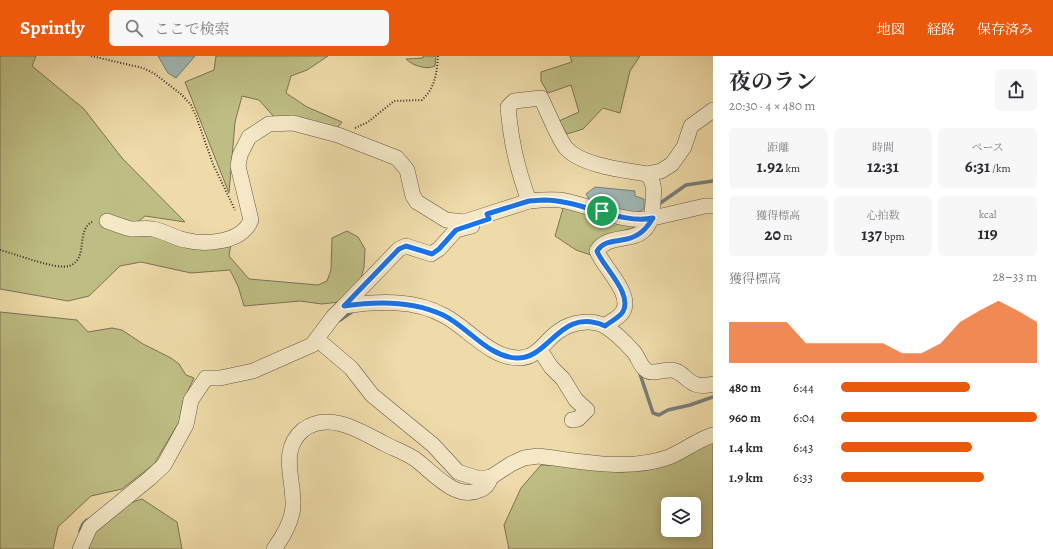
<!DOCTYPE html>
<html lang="ja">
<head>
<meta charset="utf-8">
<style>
  body { margin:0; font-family:Alegreya,"Noto Serif JP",serif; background:#f7f7f7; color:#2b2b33; height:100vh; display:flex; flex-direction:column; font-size:15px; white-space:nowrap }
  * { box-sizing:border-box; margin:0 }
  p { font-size:13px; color:#7c7c81 }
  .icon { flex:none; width:22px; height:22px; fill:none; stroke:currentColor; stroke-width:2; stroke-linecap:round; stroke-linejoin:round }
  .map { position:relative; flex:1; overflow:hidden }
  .side { display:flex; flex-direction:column; background:#fff; width:340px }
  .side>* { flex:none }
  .fabs { position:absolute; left:661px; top:441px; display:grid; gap:8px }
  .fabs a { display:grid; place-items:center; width:40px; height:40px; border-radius:6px; background:#fff; box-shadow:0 2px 10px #0003; font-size:20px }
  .pin { position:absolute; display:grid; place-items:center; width:34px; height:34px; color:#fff; margin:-17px; border:2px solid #fff; border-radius:50%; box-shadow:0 1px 4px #0007 }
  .round { display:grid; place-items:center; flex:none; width:42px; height:42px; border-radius:6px; background:#f7f7f7 }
  .overview { display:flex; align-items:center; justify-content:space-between; height:68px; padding:0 16px }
  h1 { font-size:22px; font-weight:700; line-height:30px }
  .metrics { display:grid; grid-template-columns:repeat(3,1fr); gap:6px; height:68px; padding:4px 16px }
  .metrics div { display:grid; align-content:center; border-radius:6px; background:#f7f7f7; text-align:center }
  .metrics b { font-size:17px; font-weight:700 }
  .metrics small { font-size:11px; font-weight:400 }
  .metrics p { font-size:11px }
  .chart { height:112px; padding:8px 16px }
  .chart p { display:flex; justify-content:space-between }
  .chart svg { width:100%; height:72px; margin-top:4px; fill:#ea580c; opacity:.7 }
  ul { padding:0 16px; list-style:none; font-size:13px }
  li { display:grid; grid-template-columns:64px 48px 1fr; align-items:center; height:30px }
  li i { height:10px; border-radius:5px; background:#ea580c }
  header { display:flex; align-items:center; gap:24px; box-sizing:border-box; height:56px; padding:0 20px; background:#ea580c; color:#fff }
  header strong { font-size:19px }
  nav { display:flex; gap:22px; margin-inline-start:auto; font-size:14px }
  .search { width:280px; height:36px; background:#f7f7f7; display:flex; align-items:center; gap:10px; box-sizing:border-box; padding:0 14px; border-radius:6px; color:#7c7c81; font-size:15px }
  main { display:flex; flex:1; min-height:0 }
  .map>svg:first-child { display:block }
  .green { fill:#bebe84; stroke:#7c7353; fill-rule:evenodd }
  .water { fill:#9fb8b4; stroke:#777e7a }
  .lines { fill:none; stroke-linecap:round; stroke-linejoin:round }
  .stream { stroke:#777e7a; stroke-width:3.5 }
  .minor-casing { stroke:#685544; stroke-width:16 }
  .path { stroke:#3b2822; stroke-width:2; stroke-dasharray:1 2; stroke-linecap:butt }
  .minor { stroke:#f4e8c7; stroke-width:15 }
  .route-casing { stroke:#fff; stroke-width:8 }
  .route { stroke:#1a73e8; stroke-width:5 }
</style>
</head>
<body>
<header>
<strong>Sprintly</strong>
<div class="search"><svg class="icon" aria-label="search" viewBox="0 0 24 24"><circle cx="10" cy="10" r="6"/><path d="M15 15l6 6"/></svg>ここで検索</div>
<nav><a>地図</a><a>経路</a><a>保存済み</a></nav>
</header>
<main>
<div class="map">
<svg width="713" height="493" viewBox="0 0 713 493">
  <rect width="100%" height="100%" fill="#eedba9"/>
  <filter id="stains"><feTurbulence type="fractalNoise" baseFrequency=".005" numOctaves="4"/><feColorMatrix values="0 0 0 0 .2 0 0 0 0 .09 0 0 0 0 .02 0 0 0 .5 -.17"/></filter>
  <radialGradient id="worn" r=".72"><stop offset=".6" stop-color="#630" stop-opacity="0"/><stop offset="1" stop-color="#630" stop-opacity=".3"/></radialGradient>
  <g class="green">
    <polygon points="0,0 36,0 32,10 84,53 122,102 185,166 145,160 135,168 231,188 229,200 249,223 318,229 327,225 331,214 332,182 347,175 358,181 365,193 364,211 360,226 339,246 322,248 300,245 244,250 238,230 230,214 191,217 141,206 120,210 89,240 68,245 0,233"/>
    <polygon points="216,0 328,0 307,14 291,20 286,37 307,51 342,66 335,75 275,62 259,44 242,40 235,66 229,137 185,26 214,14"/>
    <path d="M423,0H436L435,10C427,14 413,10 406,3L423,2Z"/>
    <polygon points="570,0 640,0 630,15 620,57 603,52 583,73 567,78 559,65 579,56 571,29 548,37 541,25 541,16 572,6"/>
    <polygon points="564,149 640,172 594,200 576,194 555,180"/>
    <polygon points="0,256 77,264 88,276 112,272 122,274 143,288 171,302 179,308 186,319 194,322 183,345 179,366 154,408 122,433 91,440 58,471 53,493 0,493"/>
    <path d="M713,385V493H509L504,469L521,432L541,409L570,410L622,416L658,412ZM668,448H694V474H668Z"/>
    <polygon points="142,443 177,466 182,493 85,493 92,479 127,448"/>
  </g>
  <g class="water">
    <polygon points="158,0 195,0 176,22 168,17"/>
    <polygon points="595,131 635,135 635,140 644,143 644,153 634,158 589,143 586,138"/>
  </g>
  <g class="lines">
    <g class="stream">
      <polyline points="659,148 686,129 713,125"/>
      <polyline points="340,264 353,255"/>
      <polyline points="639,315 653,357 659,359 668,354 690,349 713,341"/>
      <polyline points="80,475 83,468 87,464"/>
    </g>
    <defs>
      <g id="minor">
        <polyline points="647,118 661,115 672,108 684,91 691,70 713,54"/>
        <path d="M107,165C115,168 123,171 131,173C138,173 146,172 153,173C164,175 174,182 185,184C206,189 242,187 251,164L238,110L240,99L249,81L269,68L293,67L338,79L397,102L407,114L413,140L417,146L446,164L464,166L529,145"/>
        <polyline points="344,250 399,193 406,190 431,198 439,193 456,174 472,170"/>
        <path d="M605,270C610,266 618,262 622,257C635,239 602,210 597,195C612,171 652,198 653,146C654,134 655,127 647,118C624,114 582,110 566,92C558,82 547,54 541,42L514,45L508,51C511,86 517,112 529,145C539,144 549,143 560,144C590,148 622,169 653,162L705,150H713"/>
        <path d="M318,284L351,312L372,339L433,389L458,416L480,423L491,421L511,408L524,402L538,400C581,405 627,416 669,401C684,395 697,384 713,379"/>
        <polyline points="540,294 551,311 563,323 576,344 587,354 578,363 572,364"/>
        <path d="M80,493L90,471L150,422L164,409L186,369L191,344L206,322H220L253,315L312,289L333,261L344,250C377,245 415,243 445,260C469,273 491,303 520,302C539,301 545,284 559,275C571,266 591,263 605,270C614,276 625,286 632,294C638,299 639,309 646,314C652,319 665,313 672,314C687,316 688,335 713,328"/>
        <path d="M274,493C283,481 293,463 293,449C294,423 279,394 303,374C329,354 362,376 385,388C395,393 406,397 415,403C433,416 455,445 480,434C486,432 489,427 491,421"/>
      </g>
    </defs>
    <use href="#minor" class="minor-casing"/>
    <g class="path">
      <polyline points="91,0 143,12 155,18 182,39 191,49 196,60 213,108 235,154"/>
      <path d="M355,72L368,66L394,45L422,44C435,32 437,17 438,0"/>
      <path d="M0,194C16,198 56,214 69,210C90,203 74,173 94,165"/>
    </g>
    <use href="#minor" class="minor"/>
  </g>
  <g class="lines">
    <defs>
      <path id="route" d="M544,144C579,144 622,169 653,162C647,172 640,180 627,183C615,186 604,184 597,195C602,210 635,239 622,257C618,262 610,266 605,270C559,250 550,304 516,302C487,300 468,271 443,259C413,245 377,245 344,250L399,193L406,190L432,198L439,193L456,174L489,163L487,158L529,145Z"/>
    </defs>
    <use href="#route" class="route-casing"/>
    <use href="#route" class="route"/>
  </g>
  <rect width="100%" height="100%" filter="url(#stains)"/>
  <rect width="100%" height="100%" fill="url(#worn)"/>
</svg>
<div class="fabs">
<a><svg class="icon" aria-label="layers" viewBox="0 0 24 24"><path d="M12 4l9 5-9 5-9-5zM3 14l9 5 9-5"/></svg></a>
</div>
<div class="pin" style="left:602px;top:155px;background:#1e9e55"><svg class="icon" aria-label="arrive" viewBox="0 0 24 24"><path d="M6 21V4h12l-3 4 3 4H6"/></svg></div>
</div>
<section class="side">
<div class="overview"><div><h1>夜のラン</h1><p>20:30 · 4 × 480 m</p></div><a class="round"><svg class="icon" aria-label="share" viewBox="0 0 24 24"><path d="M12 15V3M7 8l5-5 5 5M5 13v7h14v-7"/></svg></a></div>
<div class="metrics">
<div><p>距離</p><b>1.92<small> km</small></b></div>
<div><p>時間</p><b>12:31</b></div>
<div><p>ペース</p><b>6:31<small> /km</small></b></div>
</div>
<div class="metrics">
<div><p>獲得標高</p><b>20<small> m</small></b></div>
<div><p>心拍数</p><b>137<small> bpm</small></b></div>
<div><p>kcal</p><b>119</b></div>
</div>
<div class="chart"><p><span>獲得標高</span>28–33 m</p>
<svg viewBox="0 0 160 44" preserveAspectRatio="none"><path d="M0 44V19L10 19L20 19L30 19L40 32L50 32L60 32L70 32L80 32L90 38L100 38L110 32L120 19L130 12L140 6L150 12L160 19V44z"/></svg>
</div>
<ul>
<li><b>480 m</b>6:44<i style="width:66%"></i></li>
<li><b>960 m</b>6:04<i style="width:100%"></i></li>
<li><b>1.4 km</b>6:43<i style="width:67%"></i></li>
<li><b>1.9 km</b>6:33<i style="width:73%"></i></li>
</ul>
</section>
</main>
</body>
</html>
